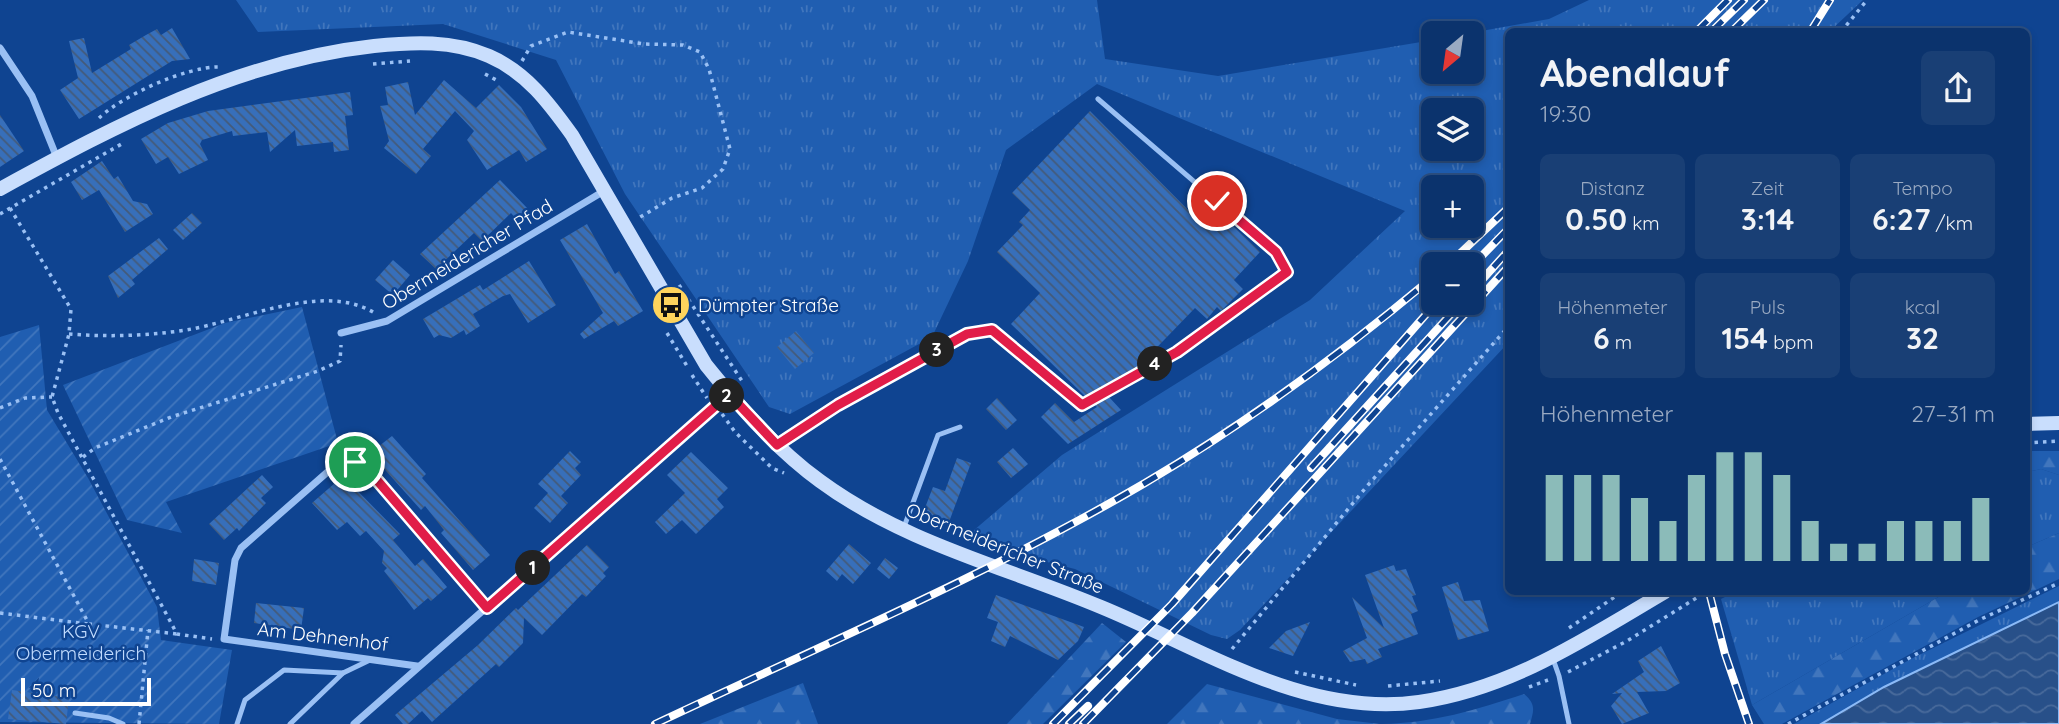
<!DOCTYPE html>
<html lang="de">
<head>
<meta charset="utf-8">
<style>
  body { margin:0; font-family:Quicksand,sans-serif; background:#193f75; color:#f1f3f6; height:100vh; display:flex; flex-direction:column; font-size:26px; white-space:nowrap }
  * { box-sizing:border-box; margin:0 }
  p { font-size:23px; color:#9aaac2 }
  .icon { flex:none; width:38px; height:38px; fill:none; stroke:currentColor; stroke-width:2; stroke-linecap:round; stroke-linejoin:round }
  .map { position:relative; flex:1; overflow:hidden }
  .panel { position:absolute; left:1505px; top:28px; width:525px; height:567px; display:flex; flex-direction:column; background:#0b336d; border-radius:10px; box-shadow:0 4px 10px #0003,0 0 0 2px #2b4e80 }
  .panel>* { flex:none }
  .needle { width:46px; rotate:209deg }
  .buttons { position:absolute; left:1421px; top:21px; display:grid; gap:14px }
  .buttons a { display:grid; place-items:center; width:63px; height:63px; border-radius:10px; background:#0b336d; box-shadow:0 4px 10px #0003,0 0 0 2px #2b4e80; font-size:35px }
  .scale { position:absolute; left:21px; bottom:18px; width:130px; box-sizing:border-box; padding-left:7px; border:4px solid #fff; border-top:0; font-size:19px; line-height:24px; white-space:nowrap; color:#fff; -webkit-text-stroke:5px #0f4491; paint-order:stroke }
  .pin { position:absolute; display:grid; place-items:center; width:60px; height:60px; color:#fff; margin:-30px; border:4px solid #fff; border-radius:50%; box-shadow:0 2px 7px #0007 }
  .km { position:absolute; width:35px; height:35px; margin:-18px; border-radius:50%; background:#222; color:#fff; font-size:19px; line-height:35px; text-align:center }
  .round { display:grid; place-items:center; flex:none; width:74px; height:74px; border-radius:10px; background:#193f75 }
  .overview { display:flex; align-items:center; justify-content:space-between; height:119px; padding:0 35px }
  h1 { font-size:38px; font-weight:700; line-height:52px }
  .figures { display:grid; grid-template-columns:repeat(3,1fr); gap:10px; height:119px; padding:7px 35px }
  .figures div { display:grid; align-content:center; border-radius:10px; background:#193f75; text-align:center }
  .figures b { font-size:30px; font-weight:700 }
  .figures small { font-size:19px; font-weight:400 }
  .figures p { font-size:19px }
  .chart { height:196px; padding:14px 35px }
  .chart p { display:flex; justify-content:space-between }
  .chart svg { width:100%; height:126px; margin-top:7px; stroke:#8bbbb9; stroke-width:6 }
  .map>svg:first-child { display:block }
  .grass { fill:url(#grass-tufts); fill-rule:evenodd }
  .forest { fill:url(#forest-firs) }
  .garden { fill:url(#garden-furrows) }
  .water { fill:url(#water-waves); stroke:#8bbaf7; stroke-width:2 }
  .building { fill:url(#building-back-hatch) }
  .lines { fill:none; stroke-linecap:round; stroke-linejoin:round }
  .path { stroke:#9ac0f4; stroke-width:3.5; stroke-dasharray:3.5 5; stroke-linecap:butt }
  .service { stroke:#9ac0f4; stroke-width:5 }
  .minor { stroke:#9ac0f4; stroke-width:7 }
  .secondary { stroke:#c9defd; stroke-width:14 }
  .rail-casing { stroke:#fff; stroke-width:8 }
  .rail { stroke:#0f4491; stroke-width:5; stroke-dasharray:16; stroke-linecap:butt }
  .route-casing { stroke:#fff; stroke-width:14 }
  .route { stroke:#e11d48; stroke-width:9 }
  .labels { text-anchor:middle; stroke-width:5; stroke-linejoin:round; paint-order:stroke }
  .street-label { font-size:19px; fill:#fff; stroke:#0f4491 }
  .poi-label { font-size:19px; fill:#fff; stroke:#0f4491; text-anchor:start }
  .park-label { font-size:19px; fill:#c1dbfe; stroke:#0f4491 }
</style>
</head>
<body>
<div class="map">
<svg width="2059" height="724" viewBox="0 0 2059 724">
  <defs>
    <pattern id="grass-tufts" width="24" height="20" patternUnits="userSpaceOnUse" patternTransform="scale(1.75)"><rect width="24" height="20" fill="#205eb1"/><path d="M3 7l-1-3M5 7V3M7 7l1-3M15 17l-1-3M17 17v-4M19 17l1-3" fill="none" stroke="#4176bd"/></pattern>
    <pattern id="forest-firs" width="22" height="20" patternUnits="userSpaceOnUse" patternTransform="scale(1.75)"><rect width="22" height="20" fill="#205eb1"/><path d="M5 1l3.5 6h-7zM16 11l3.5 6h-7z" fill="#4176bd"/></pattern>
    <pattern id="garden-furrows" width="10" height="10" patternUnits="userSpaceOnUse" patternTransform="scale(1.75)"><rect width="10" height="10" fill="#205eb1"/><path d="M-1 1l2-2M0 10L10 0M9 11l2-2" fill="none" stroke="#4176bd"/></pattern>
    <pattern id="water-waves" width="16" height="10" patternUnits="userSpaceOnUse" patternTransform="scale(1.75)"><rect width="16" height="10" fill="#285089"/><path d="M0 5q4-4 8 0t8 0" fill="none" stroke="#486a9b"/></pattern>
    <pattern id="building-back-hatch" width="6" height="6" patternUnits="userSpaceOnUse" patternTransform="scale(1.75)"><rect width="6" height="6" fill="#376fba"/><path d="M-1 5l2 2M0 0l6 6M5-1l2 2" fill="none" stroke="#445a78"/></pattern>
  </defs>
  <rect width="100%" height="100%" fill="#0f4491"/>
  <g class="grass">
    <path d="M236,0H1097L1105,59L1218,76L1433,40V72H1472L1470,33L1549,19L1589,0H1863L1830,31L1508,32V343L1240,630L1227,639L1211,635L1075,569L1027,557L973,531L1062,455L1310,300L1405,211L1097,84L1006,150L968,261L932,337L790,414L769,407L625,194L556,60L443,24L258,32ZM1433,110H1472V149H1433ZM1433,187H1472V226H1433ZM1433,264H1472V303H1433Z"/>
    <polygon points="2041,469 2059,475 2059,533 2027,547 2027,472"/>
    <polygon points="2059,586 2059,602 1884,687 1821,724 1794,724 1911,659"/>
    <polygon points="1735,592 1947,592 1752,705 1721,599"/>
  </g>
  <g class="forest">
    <polygon points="2027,451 2059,451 2059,475 2041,469 2027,472"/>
    <polygon points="2059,533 2059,579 1978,617 1782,724 1764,724 1752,705 1947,592 2026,592 2027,547"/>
    <polygon points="1102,623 1126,642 1043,724 1007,724"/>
    <polygon points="803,683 818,724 700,724"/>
    <polygon points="1207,684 1337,719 1380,724 1167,724"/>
    <path d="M1524,694C1536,704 1534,710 1530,724H1382C1433,723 1476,710 1524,694Z"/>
  </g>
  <g class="garden">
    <polygon points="302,307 338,443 166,502 182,533 127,520 63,385 225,323"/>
    <polygon points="39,325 47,410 88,478 157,607 161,640 232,650 219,724 0,722 0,337"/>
  </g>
  <polygon class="water" points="2059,602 2059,724 1821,724 1884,687"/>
  <g class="building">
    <polygon points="172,28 190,59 172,61 79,119 60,90 78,78 69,41 84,38 92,73 131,49 129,45 146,35 157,29 161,35"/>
    <polygon points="444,80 476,108 499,85 521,107 547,149 526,162 519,150 487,170 467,140 474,131 455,111 423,149 431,156 416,174 384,148 389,141 380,106 388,105 385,87 408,82 415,115"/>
    <polygon points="350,92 353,115 345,116 349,150 334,152 333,142 297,146 295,130 270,152 267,132 233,136 232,131 202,140 200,144 208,160 179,174 168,157 156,164 141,139 168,123 208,111"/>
    <polygon points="1090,111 1206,228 1221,214 1260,252 1234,280 1243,289 1221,311 1217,307 1207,319 1195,308 1136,369 1086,397 1011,324 1040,293 997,252 1023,225 1019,222 1030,210 1012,193"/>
    <polygon points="0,115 24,151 0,167"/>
    <polygon points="102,161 114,179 118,176 133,201 147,204 153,214 125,232 99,190 82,200 71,182"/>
    <polygon points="500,180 529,210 518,221 511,213 482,241 474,233 436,269 420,254"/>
    <polygon points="192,213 202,223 183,240 173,230"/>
    <polygon points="587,224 615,274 619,271 643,311 618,326 614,321 584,339 580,334 603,313 560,240"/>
    <polygon points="159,238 168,249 132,280 135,284 118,298 108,276"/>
    <polygon points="393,260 410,275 393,295 375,280"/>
    <polygon points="529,261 556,305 528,323 510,294 503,296 473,314 480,326 466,335 464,330 451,338 439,335 434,338 423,319 480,285 483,290"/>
    <polygon points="796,331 814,353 795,369 777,347"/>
    <polygon points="1111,395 1109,397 1121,410 1068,444 1041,417 1055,403 1074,422 1097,407 1094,404"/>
    <polygon points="997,398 1017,420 1006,430 986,409"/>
    <polygon points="392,436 426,474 422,478 490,555 473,570 441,533 444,530 425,506 421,510 370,453"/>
    <polygon points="1013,448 1028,464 1011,478 997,462"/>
    <polygon points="570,451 581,462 575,468 581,475 561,496 568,503 550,523 534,508 548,493 538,484"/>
    <polygon points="691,452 728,488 717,499 724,507 696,534 682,520 666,534 655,522 685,493 667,475"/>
    <polygon points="957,458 971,463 949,522 923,513 933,487 945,491"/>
    <polygon points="262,475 273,487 261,498 266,503 239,531 237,528 224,540 209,524"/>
    <polygon points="343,476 400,534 393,540 415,566 423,559 447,587 431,601 428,598 414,610 384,571 387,568 382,563 384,551 366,531 360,536 347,522 337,530 312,503"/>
    <polygon points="849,544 871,563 853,584 842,574 837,581 826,571"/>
    <polygon points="587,545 609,567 603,573 606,576 586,597 582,594 542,635 524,618 523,643 499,667 496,664 432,722 422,711 408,724 403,724 395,715 478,645 516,608 518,610"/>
    <polygon points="885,558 898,568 889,579 877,569"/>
    <polygon points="194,559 219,563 216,585 192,581"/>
    <polygon points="1394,565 1396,571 1406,569 1416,595 1412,596 1418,611 1411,614 1418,634 1378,649 1382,657 1367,664 1365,659 1350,662 1343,651 1367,638 1352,597 1384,628 1365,575"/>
    <polygon points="1458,582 1464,601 1480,600 1489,631 1458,640 1442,587"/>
    <polygon points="996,595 1084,627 1078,641 1058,660 1010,636 1005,647 991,641 998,622 987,618"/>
    <polygon points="256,603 304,608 301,630 254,623"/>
    <polygon points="1310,622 1293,656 1269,648 1286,631"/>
    <polygon points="1661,646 1680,683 1666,691 1637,692 1649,713 1622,724 1611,706 1622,693 1612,694 1644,672 1638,661"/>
    <polygon points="12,690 69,698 66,724 8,719"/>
  </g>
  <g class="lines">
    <g class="path">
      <polyline points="1841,32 1867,0"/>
      <polyline points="522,61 531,46 568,32 644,44 683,45 700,52 709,69 730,149 723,169 702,188 672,198 637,219"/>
      <polyline points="373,64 410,61"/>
      <polyline points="485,74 500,82"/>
      <path d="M99,118C123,95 186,67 218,67"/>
      <polyline points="10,208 71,309 69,334 52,397 58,413 177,634 212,639"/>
      <polyline points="0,214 125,142"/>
      <polyline points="679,285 744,384"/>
      <polyline points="667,333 687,366"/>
      <path d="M69,334C108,337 147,336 186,330C242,321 321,282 373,312"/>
      <polyline points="692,375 707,398"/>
      <polyline points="0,408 25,398 52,397"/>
      <polyline points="722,414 735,432 772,468 784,473"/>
      <polyline points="2026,443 2059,441"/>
      <polyline points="83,457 95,448 171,417 318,371 340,361 341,345"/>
      <polyline points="0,459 89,624 177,634"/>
      <polyline points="0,613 88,624"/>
      <polyline points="1569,628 1622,592"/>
      <polyline points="1232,649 1368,485 1508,327"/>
      <polyline points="1295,672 1356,685"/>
      <polyline points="1568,672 1627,641 1706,592"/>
      <polyline points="1388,686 1440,681"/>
      <polyline points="1529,687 1548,680"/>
      <polyline points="139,724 148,630"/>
      <polyline points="1788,724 1979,620 2059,583"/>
    </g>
    <g class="service">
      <polyline points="779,443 838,405 967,334 992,330 1082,405 1177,352 1287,272 1276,252 1098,99"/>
      <polyline points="904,527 938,435 960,427"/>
      <polyline points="1553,659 1559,676 1569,724"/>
      <polyline points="75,713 109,718 123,724"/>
      <polyline points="237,724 245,700 284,670 343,673 370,660"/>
      <polyline points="290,724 343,673"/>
    </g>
    <g class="minor">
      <polyline points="0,48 32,96 57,158"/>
      <polyline points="341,333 387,321 604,191"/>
      <polyline points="417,666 224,639 235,560 241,548 340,461 355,462 370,472 487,608"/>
      <polyline points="354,724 729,394"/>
    </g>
    <g class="secondary">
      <path d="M0,189C119,124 237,61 374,46C413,42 452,40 489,56C526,72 549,103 572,135L706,365C740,407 776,449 820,481C904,543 1006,567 1101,607C1201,648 1306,718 1419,702C1511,689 1587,638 1665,592"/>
      <polyline points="2026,424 2059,423"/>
    </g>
    <defs>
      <g id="rail">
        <polyline points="1696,32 1728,0"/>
        <polyline points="1711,32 1744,0"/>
        <polyline points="1731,32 1764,0"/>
        <polyline points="1810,32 1830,0"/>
        <polyline points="1449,264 1508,208"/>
        <polyline points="1472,266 1508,229"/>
        <polyline points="1472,291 1508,251"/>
        <polyline points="1311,468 1461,303"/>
        <polyline points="1709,592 1725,654 1749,724"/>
        <path d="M655,724C820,646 988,575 1145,483C1247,423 1342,353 1433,277"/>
        <polyline points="1053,724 1172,604 1436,303"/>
        <polyline points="1069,724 1088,706"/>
        <polyline points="1083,724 1192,613 1508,267"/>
      </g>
    </defs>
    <use href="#rail" class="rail-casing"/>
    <use href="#rail" class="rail"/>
  </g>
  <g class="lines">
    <defs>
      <polyline id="route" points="355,462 370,472 487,608 729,394 777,445 838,405 967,334 992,330 1082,405 1177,352 1287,272 1276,252 1217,201"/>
    </defs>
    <use href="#route" class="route-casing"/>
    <use href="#route" class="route"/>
  </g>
  <defs>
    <symbol id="bus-disc" viewBox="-11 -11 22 22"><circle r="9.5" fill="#ffd45c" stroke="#0f4491"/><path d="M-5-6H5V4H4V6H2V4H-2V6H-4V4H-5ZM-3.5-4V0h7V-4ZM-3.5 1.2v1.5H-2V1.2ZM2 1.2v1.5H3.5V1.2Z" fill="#111"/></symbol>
  </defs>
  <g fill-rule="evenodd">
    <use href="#bus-disc" x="649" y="283" width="44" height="44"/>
  </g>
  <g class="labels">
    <g class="street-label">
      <text transform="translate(467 254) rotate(-31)" y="7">Obermeidericher Pfad</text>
      <text transform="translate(1005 548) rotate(22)" y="7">Obermeidericher Straße</text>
      <text transform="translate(323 636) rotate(7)" y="7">Am Dehnenhof</text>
    </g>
    <g class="poi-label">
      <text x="698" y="312">Dümpter Straße</text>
    </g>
    <g class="park-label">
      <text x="81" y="638">KGV<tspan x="81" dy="22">Obermeiderich</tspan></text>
    </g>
  </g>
</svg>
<div class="buttons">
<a><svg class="needle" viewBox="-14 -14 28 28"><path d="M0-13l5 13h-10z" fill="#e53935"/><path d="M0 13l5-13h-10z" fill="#9aaac2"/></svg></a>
<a><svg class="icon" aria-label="layers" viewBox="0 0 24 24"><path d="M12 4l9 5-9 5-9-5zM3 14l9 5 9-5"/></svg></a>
<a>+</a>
<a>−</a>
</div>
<div class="scale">50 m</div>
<div class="pin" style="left:355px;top:462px;background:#1e9e55"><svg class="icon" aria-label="arrive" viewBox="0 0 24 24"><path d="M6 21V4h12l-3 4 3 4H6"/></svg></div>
<div class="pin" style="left:1217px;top:201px;background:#d93025"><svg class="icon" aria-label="check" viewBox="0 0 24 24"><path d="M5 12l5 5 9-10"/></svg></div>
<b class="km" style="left:533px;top:568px">1</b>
<b class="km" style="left:727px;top:396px">2</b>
<b class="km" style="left:937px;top:350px">3</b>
<b class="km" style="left:1155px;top:364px">4</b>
<section class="panel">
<div class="overview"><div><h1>Abendlauf</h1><p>19:30</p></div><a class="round"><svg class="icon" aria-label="share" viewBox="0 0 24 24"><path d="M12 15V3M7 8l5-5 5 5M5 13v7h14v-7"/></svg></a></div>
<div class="figures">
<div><p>Distanz</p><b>0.50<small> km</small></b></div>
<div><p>Zeit</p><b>3:14</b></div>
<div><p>Tempo</p><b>6:27<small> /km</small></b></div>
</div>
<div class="figures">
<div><p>Höhenmeter</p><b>6<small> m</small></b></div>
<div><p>Puls</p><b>154<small> bpm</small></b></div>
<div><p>kcal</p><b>32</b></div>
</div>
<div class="chart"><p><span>Höhenmeter</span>27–31 m</p>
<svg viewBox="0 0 160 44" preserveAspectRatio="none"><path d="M5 44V14M15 44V14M25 44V14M35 44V22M45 44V30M55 44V14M65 44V6M75 44V6M85 44V14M95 44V30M105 44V38M115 44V38M125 44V30M135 44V30M145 44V30M155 44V22"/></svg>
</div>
</section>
</div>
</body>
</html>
